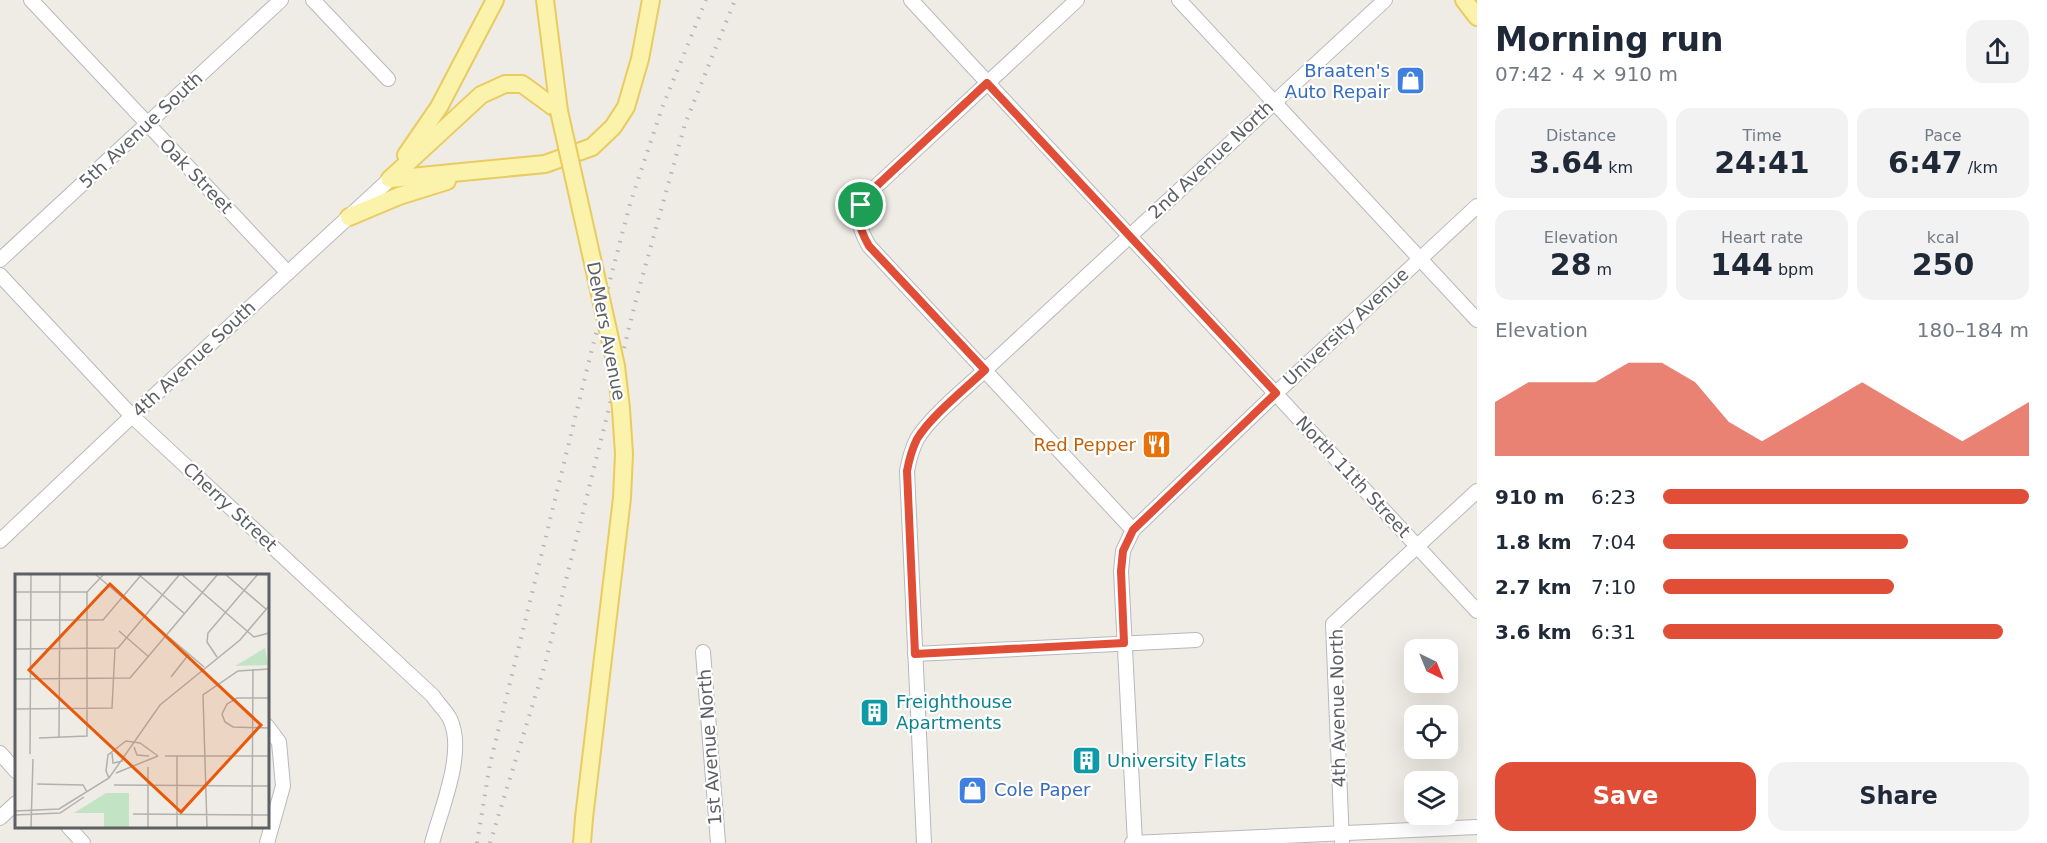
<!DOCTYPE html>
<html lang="en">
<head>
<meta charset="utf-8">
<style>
  body { margin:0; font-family:"DejaVu Sans",sans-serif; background:#f2f2f3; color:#1f2937; height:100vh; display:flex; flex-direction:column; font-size:22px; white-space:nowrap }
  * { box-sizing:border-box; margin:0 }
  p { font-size:20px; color:#747a83 }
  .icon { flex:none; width:33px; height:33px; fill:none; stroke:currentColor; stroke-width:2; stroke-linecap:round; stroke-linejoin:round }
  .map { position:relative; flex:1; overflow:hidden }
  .sheet { display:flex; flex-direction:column; background:#fff; width:570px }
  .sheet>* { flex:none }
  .needle { width:39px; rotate:137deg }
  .controls { position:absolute; left:1404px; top:639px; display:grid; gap:12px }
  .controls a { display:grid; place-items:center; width:54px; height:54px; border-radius:12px; background:#fff; box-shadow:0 6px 24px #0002; font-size:30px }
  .pin { position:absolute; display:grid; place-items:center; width:51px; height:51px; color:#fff; margin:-26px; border:3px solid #fff; border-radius:50%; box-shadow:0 2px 6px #0007 }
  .round { display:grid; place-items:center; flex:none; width:63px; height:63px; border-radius:18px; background:#f2f2f3 }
  .headline { display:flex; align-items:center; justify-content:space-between; height:102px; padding:0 18px }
  h1 { font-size:33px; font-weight:800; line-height:45px }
  .metrics { display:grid; grid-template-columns:repeat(3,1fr); gap:9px; height:102px; padding:6px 18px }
  .metrics div { display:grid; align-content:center; border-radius:15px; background:#f2f2f3; text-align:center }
  .metrics b { font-size:30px; font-weight:800 }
  .metrics small { font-size:16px; font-weight:400 }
  .metrics p { font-size:16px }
  .chart { height:168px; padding:12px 18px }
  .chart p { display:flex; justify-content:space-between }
  .chart svg { width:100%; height:108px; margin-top:6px; fill:#e04e37; opacity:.7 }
  .cta { display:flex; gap:12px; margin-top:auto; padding:12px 18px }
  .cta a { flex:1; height:69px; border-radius:18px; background:#e04e37; color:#fff; font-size:24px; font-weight:800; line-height:69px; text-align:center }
  .cta a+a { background:#f2f2f3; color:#1f2937 }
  ul { padding:0 18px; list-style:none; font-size:20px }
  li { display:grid; grid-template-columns:96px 72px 1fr; align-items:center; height:45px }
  li i { height:15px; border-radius:8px; background:#e04e37 }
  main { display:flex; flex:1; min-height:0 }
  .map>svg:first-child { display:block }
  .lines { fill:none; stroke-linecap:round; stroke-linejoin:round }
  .minor-casing { stroke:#b6b9bd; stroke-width:16 }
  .major-casing { stroke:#eacb60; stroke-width:20 }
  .minor { stroke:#fff; stroke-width:14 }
  .major { stroke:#fbf3ac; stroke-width:16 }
  .rail { stroke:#b4b5b5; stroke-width:4; stroke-dasharray:1.5 8; stroke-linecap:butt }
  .major-bridge-casing { stroke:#eacb60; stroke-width:20; stroke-linecap:butt }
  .major-bridge { stroke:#fbf3ac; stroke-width:16 }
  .route-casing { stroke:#fff; stroke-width:12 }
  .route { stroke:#e04e37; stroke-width:8 }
  .labels { text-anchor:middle; stroke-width:4.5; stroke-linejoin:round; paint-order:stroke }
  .shop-label { font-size:18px; fill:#366cbe; stroke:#fff; text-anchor:end }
  .street-label { font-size:18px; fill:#5c5f64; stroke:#fff }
  .food-label { font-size:18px; fill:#c56008; stroke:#fff; text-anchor:end }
  .culture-label { font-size:18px; fill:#0d838f; stroke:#fff; text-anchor:start }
  .inset-road { fill:none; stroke:#b0b0ad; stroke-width:1.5 }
  .view { fill:#e8590c; fill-opacity:0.15; stroke:#e8590c; stroke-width:3 }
  .inset-edge { fill:none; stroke:#5c5f64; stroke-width:3 }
</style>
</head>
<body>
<main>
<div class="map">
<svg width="1477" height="843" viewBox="0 0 1477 843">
  <rect width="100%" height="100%" fill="#eeece4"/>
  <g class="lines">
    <defs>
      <g id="minor">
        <polyline points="31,0 288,273"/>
        <polyline points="313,0 388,79"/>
        <polyline points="911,0 1477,611"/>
        <path d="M1077,0L869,193C855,214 857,225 869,246L1133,530"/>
        <polyline points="1179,0 1477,320"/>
        <polyline points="0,260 281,0"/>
        <path d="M0,275L132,416L433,696C438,704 446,711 450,719C466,752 441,809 432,843"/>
        <polyline points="0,541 132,416 390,179"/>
        <polyline points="703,652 718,843"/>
        <polyline points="915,654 1196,640"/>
        <polyline points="0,753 16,771"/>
        <polyline points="0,818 16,803"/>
        <polyline points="68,826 83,843"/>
        <polyline points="267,843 283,786 279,742 267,726"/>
        <path d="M924,843L907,471C909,460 912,449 917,439C931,416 965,389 985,370L1385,0"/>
        <polyline points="1132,843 1477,827"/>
        <polyline points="1135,843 1121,571 1123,551 1133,530 1276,393 1477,206"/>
        <polyline points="1342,843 1333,624 1477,491"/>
      </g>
      <g id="major">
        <polyline points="545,0 559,111"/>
        <polyline points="1464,0 1477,17"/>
        <polyline points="406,155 439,107 495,0"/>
        <polyline points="390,179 545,164 592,147 613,127 626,107 640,59 651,0"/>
        <polyline points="390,179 481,95 505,84 522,84 559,111"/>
        <polyline points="349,217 399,196 447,181"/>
        <polyline points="582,843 584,818"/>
      </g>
    </defs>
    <use href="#minor" class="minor-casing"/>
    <use href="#major" class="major-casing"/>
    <use href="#minor" class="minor"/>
    <use href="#major" class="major"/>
    <g class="rail">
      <polyline points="477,843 490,764 592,349 630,204 662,108 706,0"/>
      <polyline points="490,843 544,668 637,296 685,124 735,0"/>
    </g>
    <defs>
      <polyline id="major-bridge" points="559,111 616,366 621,409 624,454 622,498 584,818"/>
    </defs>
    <use href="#major-bridge" class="major-bridge-casing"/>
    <use href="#major-bridge" class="major-bridge"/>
  </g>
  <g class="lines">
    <defs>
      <path id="route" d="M987,83L1276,393L1133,530L1123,551L1121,571L1124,643L915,654L907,471C909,460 912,449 917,439C931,416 965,389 985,370L869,246C857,225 855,214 869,193Z"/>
    </defs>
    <use href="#route" class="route-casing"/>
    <use href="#route" class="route"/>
  </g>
  <defs>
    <symbol id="shop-square" viewBox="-11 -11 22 22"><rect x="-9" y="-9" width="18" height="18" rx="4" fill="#3f7fe0" stroke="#fff"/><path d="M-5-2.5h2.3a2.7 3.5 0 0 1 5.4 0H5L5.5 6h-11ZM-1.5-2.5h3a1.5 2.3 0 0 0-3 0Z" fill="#fff"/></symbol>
    <symbol id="restaurant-square" viewBox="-11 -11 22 22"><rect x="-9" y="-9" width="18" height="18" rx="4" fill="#e8710a" stroke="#fff"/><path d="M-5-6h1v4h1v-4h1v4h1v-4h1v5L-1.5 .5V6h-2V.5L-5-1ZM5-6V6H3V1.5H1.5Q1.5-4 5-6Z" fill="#fff"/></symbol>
    <symbol id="building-square" viewBox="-11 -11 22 22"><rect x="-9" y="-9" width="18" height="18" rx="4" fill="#0f9aa8" stroke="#fff"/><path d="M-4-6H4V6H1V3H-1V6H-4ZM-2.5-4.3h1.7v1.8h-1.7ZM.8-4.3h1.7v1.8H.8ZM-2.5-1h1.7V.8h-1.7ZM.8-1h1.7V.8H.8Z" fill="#fff"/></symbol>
  </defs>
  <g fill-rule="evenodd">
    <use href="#shop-square" x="1394" y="64" width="33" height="33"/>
    <use href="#restaurant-square" x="1140" y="428" width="33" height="33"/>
    <use href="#building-square" x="858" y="696" width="33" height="33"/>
    <use href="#building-square" x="1070" y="744" width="33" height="33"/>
    <use href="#shop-square" x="956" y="774" width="33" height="33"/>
  </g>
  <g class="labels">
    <g class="shop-label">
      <text x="1390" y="77">Braaten's<tspan x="1390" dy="21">Auto Repair</tspan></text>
      <text x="994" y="796" text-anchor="start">Cole Paper</text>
    </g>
    <g class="street-label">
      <text transform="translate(141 130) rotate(-43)" y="6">5th Avenue South</text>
      <text transform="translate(1211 160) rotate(-43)" y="6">2nd Avenue North</text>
      <text transform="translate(196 176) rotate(46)" y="6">Oak Street</text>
      <text transform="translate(1346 327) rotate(-43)" y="6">University Avenue</text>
      <text transform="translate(606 331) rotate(79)" y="6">DeMers Avenue</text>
      <text transform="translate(194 359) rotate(-43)" y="6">4th Avenue South</text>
      <text transform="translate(1353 477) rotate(47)" y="6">North 11th Street</text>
      <text transform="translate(230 507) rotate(43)" y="6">Cherry Street</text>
      <text transform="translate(1338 708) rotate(-91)" y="6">4th Avenue North</text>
      <text transform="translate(710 747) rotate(-94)" y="6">1st Avenue North</text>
    </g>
    <g class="food-label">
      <text x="1136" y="451">Red Pepper</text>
    </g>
    <g class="culture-label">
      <text x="896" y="708">Freighthouse<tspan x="896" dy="21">Apartments</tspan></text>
      <text x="1107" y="767">University Flats</text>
    </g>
  </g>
  <g transform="translate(15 574)">
    <rect width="254" height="254" fill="#eeece4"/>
    <path d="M250,74L253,91L220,92ZM91,219H114V253H89V239H59Z" fill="#c2e4c4"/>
    <path class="inset-road" d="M80,0L189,93M123,0L170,40M166,0L239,63L254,59M210,0L251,35M0,18H72L89,0M0,46H88L127,0M104,57L134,83M0,75L103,74L165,0M202,83L192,68L193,59L243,0M156,103L174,80M0,105L115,104L203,0M254,124H222L212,130L207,140L210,148L218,153L254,154M0,135L97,134L100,75M24,164L72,162V18M44,164L45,0M119,173L122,181L134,182M97,179L98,189L108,187M15,180L16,0M150,182H254M162,182V253M101,199L143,182M94,204L91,197L93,181L111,167L125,169L143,182M22,210L68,211L72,218M99,211L254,212M0,237L44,235L94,204L145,131L225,66L254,32M118,240L254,241M0,241L45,239L69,223M16,253L18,185M133,253V193M192,253L188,121L223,97L254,95M237,253L238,95"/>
    <path class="view" d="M95,10L246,151L166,238L14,96Z"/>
    <rect width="254" height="254" class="inset-edge"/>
  </g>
</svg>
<div class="controls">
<a><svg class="needle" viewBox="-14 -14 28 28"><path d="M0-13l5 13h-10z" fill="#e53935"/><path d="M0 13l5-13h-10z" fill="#747a83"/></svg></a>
<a><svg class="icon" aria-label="locate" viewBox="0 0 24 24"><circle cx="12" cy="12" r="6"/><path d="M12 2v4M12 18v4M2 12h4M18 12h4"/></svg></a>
<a><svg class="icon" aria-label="layers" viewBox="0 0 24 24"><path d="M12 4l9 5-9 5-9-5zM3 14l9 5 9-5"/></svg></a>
</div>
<div class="pin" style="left:861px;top:205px;background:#1e9e55"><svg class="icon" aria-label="arrive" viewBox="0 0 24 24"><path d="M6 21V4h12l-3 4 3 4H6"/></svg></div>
</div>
<section class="sheet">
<div class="headline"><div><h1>Morning run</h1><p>07:42 · 4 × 910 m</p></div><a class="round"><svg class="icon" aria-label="share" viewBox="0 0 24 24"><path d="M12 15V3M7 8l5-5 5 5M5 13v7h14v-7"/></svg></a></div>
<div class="metrics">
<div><p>Distance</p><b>3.64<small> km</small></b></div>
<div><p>Time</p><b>24:41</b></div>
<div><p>Pace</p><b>6:47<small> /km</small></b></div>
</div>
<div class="metrics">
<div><p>Elevation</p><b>28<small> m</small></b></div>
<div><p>Heart rate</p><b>144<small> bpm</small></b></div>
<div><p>kcal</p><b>250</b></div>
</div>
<div class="chart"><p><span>Elevation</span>180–184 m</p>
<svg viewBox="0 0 160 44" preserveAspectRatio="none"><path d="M0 44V22L10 14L20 14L30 14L40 6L50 6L60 14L70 30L80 38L90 30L100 22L110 14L120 22L130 30L140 38L150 30L160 22V44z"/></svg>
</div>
<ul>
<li><b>910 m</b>6:23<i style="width:100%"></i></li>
<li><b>1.8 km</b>7:04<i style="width:67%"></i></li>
<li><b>2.7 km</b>7:10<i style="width:63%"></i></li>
<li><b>3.6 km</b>6:31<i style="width:93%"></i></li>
</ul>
<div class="cta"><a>Save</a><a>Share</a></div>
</section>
</main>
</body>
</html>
